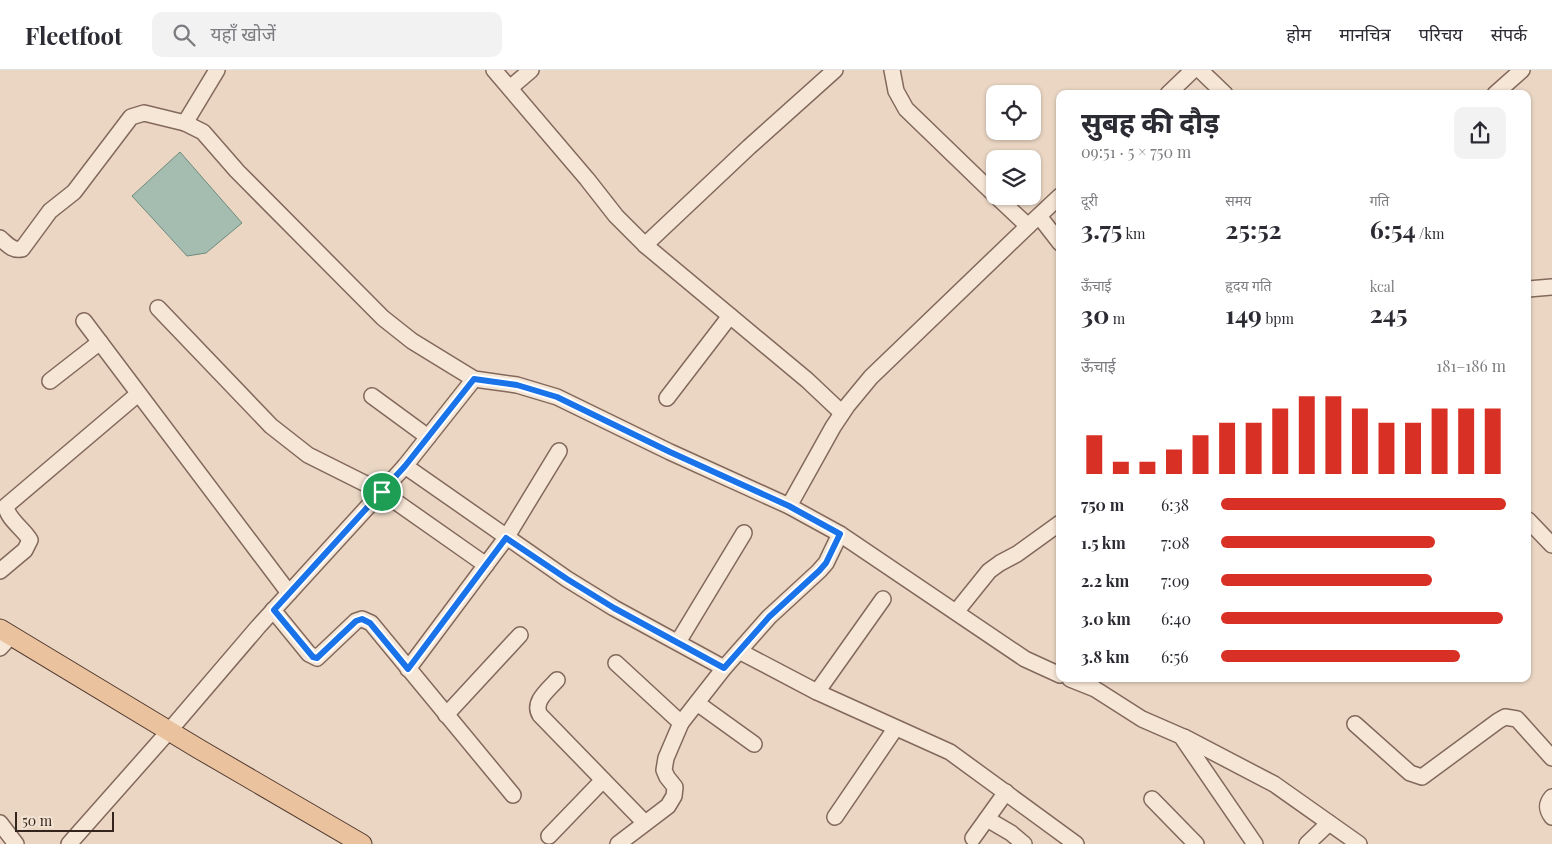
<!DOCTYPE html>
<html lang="hi">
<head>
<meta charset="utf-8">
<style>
  body { margin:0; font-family:"Playfair Display","Noto Sans Devanagari",serif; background:#f2f2f3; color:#2b2b33; height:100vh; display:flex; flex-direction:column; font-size:19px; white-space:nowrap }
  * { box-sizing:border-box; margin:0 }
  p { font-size:16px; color:#7c7c81 }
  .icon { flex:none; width:28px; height:28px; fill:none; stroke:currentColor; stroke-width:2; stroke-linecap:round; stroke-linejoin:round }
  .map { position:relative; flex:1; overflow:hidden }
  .details { position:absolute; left:1056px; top:20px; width:475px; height:592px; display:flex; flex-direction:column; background:#fff; border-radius:10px; box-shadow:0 1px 4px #0004 }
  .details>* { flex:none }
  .controls { position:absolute; left:986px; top:15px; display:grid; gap:10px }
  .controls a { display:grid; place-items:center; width:55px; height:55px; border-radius:10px; background:#fff; box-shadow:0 1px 4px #0004; font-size:25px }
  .scale { position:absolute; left:15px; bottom:12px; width:99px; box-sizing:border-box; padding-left:5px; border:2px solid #34241e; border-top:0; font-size:14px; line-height:18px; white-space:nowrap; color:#34241e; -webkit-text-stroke:4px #f2e2d2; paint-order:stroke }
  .pin { position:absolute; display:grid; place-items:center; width:42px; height:42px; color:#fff; margin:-21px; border:2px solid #fff; border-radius:50%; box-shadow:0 1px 5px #0007 }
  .round { display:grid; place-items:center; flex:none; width:52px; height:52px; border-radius:10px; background:#f2f2f3 }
  .headline { display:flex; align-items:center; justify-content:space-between; height:85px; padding:0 25px }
  h1 { font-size:28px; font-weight:700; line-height:38px }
  .stats { display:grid; grid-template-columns:repeat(3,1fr); gap:8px; height:85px; padding:5px 25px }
  .stats div { display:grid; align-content:center }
  .stats b { font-size:25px; font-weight:700 }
  .stats small { font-size:14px; font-weight:400 }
  .stats p { font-size:14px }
  .chart { height:140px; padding:10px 25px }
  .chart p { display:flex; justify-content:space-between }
  .chart svg { width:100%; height:90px; margin-top:5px; stroke:#d93025; stroke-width:6 }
  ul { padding:0 25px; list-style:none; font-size:16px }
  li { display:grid; grid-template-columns:80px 60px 1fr; align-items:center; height:38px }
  li i { height:12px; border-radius:6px; background:#d93025 }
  header { display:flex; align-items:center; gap:30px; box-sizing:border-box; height:70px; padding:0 25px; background:#fff; border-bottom:1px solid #e1e1e2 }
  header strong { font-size:24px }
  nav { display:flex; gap:28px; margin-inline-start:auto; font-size:18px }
  .search { width:350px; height:45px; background:#f2f2f3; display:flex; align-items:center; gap:12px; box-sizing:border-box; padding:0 18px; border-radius:10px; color:#7c7c81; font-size:19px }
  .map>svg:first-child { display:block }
  .water { fill:#a5bdb1; stroke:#6d8b7d }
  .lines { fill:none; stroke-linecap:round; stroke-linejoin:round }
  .minor-casing { stroke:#83685c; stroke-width:18 }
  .major-casing { stroke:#513830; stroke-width:21 }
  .minor { stroke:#f6e6d6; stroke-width:15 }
  .major { stroke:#eac39e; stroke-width:19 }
  .route-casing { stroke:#fff; stroke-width:10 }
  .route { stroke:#1a73e8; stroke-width:6 }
</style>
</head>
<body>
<header>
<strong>Fleetfoot</strong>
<div class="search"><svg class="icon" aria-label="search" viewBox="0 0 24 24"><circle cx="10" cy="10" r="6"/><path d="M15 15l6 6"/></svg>यहाँ खोजें</div>
<nav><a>होम</a><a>मानचित्र</a><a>परिचय</a><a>संपर्क</a></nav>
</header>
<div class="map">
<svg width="1552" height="774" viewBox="0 0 1552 774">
  <rect width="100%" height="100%" fill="#ead6c3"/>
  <polygon class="water" points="180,82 242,153 206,183 187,186 132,126"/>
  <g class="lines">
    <defs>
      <g id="minor">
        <polyline points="494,0 587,109 616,146 645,175 807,310 842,343"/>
        <polyline points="892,0 896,21 906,39 995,125"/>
        <polyline points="1200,0 1225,24"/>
        <polyline points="510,18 531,0"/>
        <polyline points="1168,24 1193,0"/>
        <polyline points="1495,24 1522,0"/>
        <polyline points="185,53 217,0"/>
        <polyline points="1039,146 1060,173"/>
        <polyline points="1028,156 1060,126"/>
        <path d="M0,168C7,174 12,181 22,179L50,141L74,122L131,47L144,43L185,53L203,62L237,101L383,248L412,271L474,309L517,315L557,327L670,382L789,436L840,464L1025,589L1060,605"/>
        <polyline points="645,175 749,77 835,0"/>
        <polyline points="1528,219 1552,217"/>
        <polyline points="158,238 271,356 308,385 382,422 486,495"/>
        <polyline points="84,251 289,523"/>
        <polyline points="50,311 100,272"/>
        <polyline points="372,326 428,367"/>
        <polyline points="667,328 730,246"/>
        <polyline points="405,396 567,509 614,538 724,598"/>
        <polyline points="789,436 833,357 847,336 871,307 1028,156 996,126"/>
        <polyline points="1528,450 1552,475"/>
        <path d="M0,501L25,480L30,470C24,459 7,449 6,436L138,324"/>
        <polyline points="273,540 309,584 317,588 356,551 362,549 371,553 513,725"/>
        <polyline points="956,542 989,501 1000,493 1017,484 1060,453"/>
        <polyline points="678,572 744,463"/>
        <polyline points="0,578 11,566"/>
        <polyline points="739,581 817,622 950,682 1076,774"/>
        <polyline points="616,593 681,653"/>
        <polyline points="408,599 506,468 559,381"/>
        <polyline points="1070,609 1095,619 1142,649 1181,666 1255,774"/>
        <path d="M557,610C548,620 532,632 540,645L645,753"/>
        <polyline points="817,622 883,529"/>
        <polyline points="697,633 754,674"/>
        <polyline points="446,645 520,565"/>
        <polyline points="1355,654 1410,703 1422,707 1498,651 1505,647 1517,649 1552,688"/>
        <polyline points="1184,667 1274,714 1359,774"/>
        <path d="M1552,727C1546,734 1546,739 1552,747"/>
        <polyline points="1152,729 1196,774"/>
        <polyline points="835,747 895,659"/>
        <polyline points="987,749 1011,763 1024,774"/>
        <polyline points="0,753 16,774"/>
        <polyline points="549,766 603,710"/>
        <polyline points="973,768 1006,722"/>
        <polyline points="69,774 169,661 258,557 405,396 474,309"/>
        <polyline points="618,774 668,736 674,726 675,717 667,707 664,700 666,688 681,653 724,598 769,547 819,501 826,493 840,464"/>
        <polyline points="1307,774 1329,753"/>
      </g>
      <polyline id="major" points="0,559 199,679 362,774"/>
    </defs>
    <use href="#minor" class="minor-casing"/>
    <use href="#major" class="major-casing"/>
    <use href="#minor" class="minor"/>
    <use href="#major" class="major"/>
  </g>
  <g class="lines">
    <defs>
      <polygon id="route" points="474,309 517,315 557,327 670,382 789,436 840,464 826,493 819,501 769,547 724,598 614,538 567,509 506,468 408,599 370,553 362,549 356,551 317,588 313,587 274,540 405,396"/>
    </defs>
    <use href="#route" class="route-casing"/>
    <use href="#route" class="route"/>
  </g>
</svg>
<div class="controls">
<a><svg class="icon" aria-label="locate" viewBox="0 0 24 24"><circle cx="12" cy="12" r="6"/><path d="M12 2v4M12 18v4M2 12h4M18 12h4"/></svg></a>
<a><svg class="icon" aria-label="layers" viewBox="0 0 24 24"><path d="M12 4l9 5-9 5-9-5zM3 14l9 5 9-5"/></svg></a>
</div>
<div class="scale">50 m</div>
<div class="pin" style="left:382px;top:422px;background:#1e9e55"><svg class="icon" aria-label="arrive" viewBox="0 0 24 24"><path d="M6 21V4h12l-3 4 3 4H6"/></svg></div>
<section class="details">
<div class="headline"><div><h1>सुबह की दौड़</h1><p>09:51 · 5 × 750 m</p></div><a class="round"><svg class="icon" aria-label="share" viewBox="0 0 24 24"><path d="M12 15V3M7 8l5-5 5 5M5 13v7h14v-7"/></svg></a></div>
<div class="stats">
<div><p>दूरी</p><b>3.75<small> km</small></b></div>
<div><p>समय</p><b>25:52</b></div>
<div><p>गति</p><b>6:54<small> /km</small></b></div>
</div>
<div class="stats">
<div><p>ऊँचाई</p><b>30<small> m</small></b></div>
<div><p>हृदय गति</p><b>149<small> bpm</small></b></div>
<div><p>kcal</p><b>245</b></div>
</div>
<div class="chart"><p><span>ऊँचाई</span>181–186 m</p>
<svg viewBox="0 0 160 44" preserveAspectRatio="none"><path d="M5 44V25M15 44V38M25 44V38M35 44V32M45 44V25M55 44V19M65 44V19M75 44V12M85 44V6M95 44V6M105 44V12M115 44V19M125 44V19M135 44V12M145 44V12M155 44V12"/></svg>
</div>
<ul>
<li><b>750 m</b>6:38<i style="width:100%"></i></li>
<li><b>1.5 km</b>7:08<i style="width:75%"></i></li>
<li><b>2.2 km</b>7:09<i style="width:74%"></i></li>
<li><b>3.0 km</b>6:40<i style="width:99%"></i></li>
<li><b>3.8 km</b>6:56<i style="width:84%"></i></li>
</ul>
</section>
</div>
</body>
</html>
